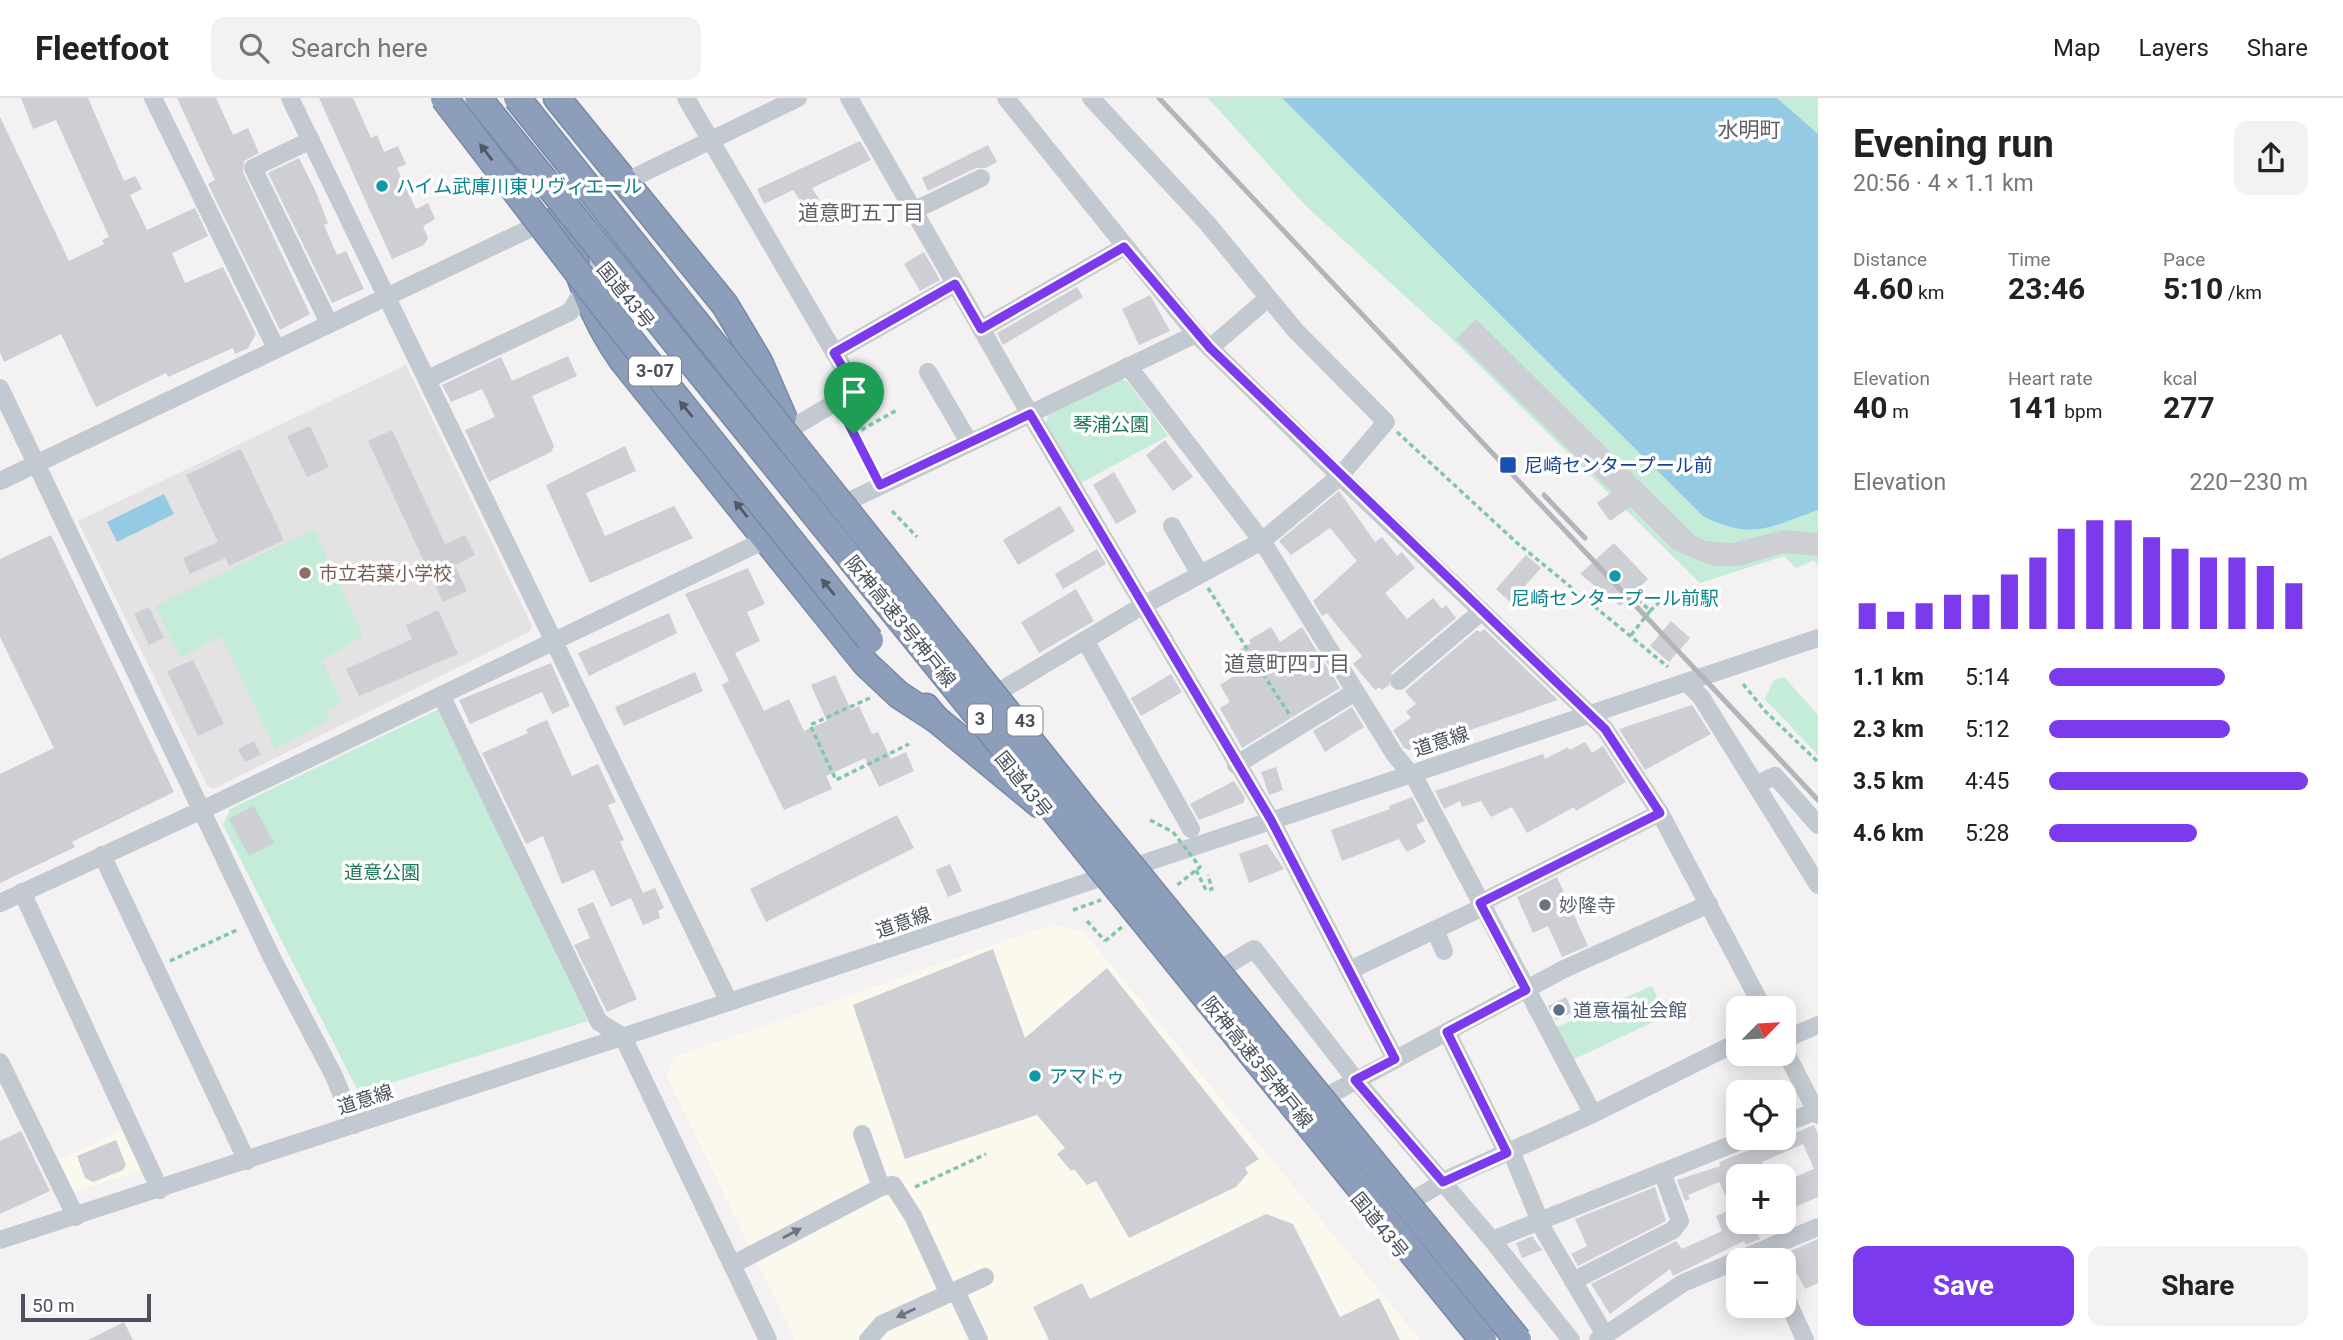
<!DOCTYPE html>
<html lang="en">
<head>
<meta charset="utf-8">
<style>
  body { margin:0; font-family:Roboto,"Noto Sans JP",sans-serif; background:#f2f2f2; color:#222; height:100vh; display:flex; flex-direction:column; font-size:26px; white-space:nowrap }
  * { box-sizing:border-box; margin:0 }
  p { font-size:23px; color:#767676 }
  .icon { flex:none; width:38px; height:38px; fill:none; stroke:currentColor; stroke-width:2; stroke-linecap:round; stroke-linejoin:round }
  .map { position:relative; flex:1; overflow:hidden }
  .panel { display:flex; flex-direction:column; background:#fff; width:525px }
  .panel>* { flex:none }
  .needle { width:46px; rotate:66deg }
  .fabs { position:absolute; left:1726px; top:898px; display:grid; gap:14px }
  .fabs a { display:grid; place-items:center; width:70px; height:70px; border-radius:14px; background:#fff; box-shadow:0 4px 18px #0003; font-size:35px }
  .scale { position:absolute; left:21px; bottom:18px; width:130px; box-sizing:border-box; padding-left:7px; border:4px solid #4a515c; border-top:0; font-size:19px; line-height:24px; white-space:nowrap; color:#4a515c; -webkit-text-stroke:5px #fff; paint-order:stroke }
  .pin { position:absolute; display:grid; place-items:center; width:60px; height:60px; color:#fff; margin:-72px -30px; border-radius:50% 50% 50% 0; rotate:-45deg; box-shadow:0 0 7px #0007 }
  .pin .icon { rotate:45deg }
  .round { display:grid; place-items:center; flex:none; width:74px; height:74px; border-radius:14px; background:#f2f2f2 }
  .overview { display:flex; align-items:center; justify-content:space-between; height:119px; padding:0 35px }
  h1 { font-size:38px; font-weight:700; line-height:52px }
  .stats { display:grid; grid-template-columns:repeat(3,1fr); gap:10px; height:119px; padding:7px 35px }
  .stats div { display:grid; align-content:center }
  .stats b { font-size:30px; font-weight:700 }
  .stats small { font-size:19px; font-weight:400 }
  .stats p { font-size:19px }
  .chart { height:196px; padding:14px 35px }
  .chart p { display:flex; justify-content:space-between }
  .chart svg { width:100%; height:126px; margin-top:7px; stroke:#7c3aed; stroke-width:6 }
  .primary-button { display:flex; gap:14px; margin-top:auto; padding:14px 35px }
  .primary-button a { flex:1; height:80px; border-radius:14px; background:#7c3aed; color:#fff; font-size:28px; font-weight:700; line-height:80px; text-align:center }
  .primary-button a+a { background:#f2f2f2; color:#222 }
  ul { padding:0 35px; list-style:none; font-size:23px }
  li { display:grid; grid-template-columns:112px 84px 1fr; align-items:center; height:52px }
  li i { height:18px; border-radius:9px; background:#7c3aed }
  header { display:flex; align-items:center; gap:42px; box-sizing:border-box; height:98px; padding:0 35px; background:#fff; border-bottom:2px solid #e0e0e0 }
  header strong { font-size:33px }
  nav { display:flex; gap:38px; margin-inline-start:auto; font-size:24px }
  .search { width:490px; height:63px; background:#f2f2f2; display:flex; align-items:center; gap:18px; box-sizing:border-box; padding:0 24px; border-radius:14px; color:#767676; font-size:26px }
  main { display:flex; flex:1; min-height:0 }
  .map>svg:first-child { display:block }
  .commercial { fill:#fbf8ed }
  .education { fill:#e4e2e2 }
  .green { fill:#c4ecd8 }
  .water { fill:#95cae4 }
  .building { fill:#cecfd4 }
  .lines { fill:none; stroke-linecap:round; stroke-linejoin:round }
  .highway-casing { stroke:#7889a6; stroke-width:29 }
  .path { stroke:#7fc7ac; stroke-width:3.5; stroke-dasharray:5 3.5; stroke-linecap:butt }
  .minor { stroke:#c3c9d1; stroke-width:18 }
  .highway { stroke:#8d9eba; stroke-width:26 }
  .rail { stroke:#b3b5ba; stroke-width:5 }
  .highway-bridge-casing { stroke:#7889a6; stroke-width:29; stroke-linecap:butt }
  .path-bridge { stroke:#7fc7ac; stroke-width:3.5; stroke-dasharray:5 3.5; stroke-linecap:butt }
  .highway-bridge { stroke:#8d9eba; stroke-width:26 }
  .oneway { fill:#515965 }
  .oneway2 { fill:#6e757f }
  .route-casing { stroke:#fff; stroke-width:14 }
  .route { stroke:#7c3aed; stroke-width:9 }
  .culture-dot { fill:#0f9aa8; stroke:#fff; stroke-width:2.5 }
  .transit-dot { fill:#1a4fb4; stroke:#fff; stroke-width:2.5 }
  .education-dot { fill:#8d6e63; stroke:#fff; stroke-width:2.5 }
  .worship-dot { fill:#6b7280; stroke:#fff; stroke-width:2.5 }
  .service-dot { fill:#5c6f8a; stroke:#fff; stroke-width:2.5 }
  .labels { text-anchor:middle; stroke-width:7; stroke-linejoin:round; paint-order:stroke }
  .shield { fill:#fff; stroke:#80858d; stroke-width:2 }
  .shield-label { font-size:18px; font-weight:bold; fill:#4a515c }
  .culture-label { font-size:19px; fill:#0d838f; stroke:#fff; text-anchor:start }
  .street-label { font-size:19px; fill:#4a515c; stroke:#fff }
  .park-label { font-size:19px; fill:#207857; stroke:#fff }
  .transit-label { font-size:19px; fill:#164399; stroke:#fff; text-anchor:start }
  .education-label { font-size:19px; fill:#785e54; stroke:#fff; text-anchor:start }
  .worship-label { font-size:19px; fill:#5b616d; stroke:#fff; text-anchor:start }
  .service-label { font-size:19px; fill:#4e5e75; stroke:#fff; text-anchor:start }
  .neighbourhood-label { font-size:21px; fill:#5e6065; stroke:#fff }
</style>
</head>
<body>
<header>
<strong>Fleetfoot</strong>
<div class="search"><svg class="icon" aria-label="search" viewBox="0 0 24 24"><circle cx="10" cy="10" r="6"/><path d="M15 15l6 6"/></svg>Search here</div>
<nav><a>Map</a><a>Layers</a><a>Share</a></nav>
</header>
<main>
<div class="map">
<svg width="1818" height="1242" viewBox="0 0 1818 1242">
  <rect width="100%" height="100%" fill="#f3f1f1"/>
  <g class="commercial">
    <polygon points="1053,826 1084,834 1420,1242 795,1242 666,977 674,959"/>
    <polygon points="127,1030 145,1071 74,1094 59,1062"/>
  </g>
  <polygon class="education" points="406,267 532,528 529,534 213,691 207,687 78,423"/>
  <g class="green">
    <polygon points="1208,0 1818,0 1818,469 1814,462 1796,470 1784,458 1700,485 1450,239 1305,107"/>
    <polygon points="1119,280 1128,284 1168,338 1081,385 1045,326 1049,316"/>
    <polygon points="314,431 363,538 322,562 342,606 327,612 329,622 275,651 221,538 180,560 155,508"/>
    <polygon points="1784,579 1818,617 1818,657 1765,601 1774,582"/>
    <polygon points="439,611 588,923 359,995 223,727 230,711"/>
    <polygon points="1652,888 1666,918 1570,963 1552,931"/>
  </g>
  <g class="water">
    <path d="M1282,0H1777L1818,36V412C1770,429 1752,443 1703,418Z"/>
    <polygon points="164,396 174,416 117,444 107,424"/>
  </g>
  <g class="building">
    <polygon points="21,0 88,0 124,83 135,78 142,91 130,97 147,132 195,110 208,138 172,155 185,185 223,169 256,236 248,250 235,256 233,250 168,279 166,275 96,309 61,236 4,264 0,254 0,19 69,163 104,146 102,142 109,139 56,22 33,31"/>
    <polygon points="177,0 216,0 233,37 248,30 259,55 244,63 243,74 310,216 280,232 208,86 215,82"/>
    <polygon points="319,0 353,0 371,40 377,37 384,54 398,48 406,66 397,70 416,111 428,105 435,121 423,128 428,140 424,147 392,161"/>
    <polygon points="860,43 871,62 812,90 831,120 816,129 793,92 764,106 757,91"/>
    <polygon points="988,47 997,64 986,70 976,70 928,93 922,80"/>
    <polygon points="299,60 315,92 328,125 324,127 337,157 346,153 364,191 332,205 268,75"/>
    <polygon points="924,154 940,182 920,193 904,166"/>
    <polygon points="1077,189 1083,199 1003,247 997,235"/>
    <polygon points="1150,197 1170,233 1139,247 1122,211"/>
    <polygon points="1476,221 1694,437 1706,443 1732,445 1784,432 1818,435 1818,458 1783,455 1740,468 1713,468 1674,452 1630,409 1610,423 1597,405 1612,394 1456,241"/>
    <polygon points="568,258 577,278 532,298 554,348 551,354 489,384 465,332 495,319 482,291 451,304 442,287 501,259 512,283"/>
    <polygon points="310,328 329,369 307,379 287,338"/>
    <polygon points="392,332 445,446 465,437 475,457 455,467 467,493 443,504 368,343"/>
    <polygon points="1165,342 1193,379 1173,393 1146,357"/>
    <polygon points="625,348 636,373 586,395 605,438 674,408 693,440 590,485 546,387"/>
    <polygon points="241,351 284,442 229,468 225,460 190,476 183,460 218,444 186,377"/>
    <polygon points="1114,374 1137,414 1116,426 1093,387"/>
    <polygon points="1339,393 1375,444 1382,439 1397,458 1402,454 1415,470 1385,495 1407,521 1433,500 1442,511 1446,507 1456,520 1392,574 1389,587 1382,592 1379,589 1375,592 1353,566 1362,558 1327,515 1322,518 1313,503 1357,463 1330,430 1291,457 1279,443"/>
    <polygon points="1060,408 1075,433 1018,467 1003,442"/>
    <polygon points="51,437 174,694 72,744 75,749 0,785 0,676 54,650 0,539 0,461"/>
    <polygon points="1614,445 1648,481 1620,508 1580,476"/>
    <polygon points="1097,451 1106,466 1063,491 1055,476"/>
    <polygon points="1526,457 1541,470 1510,504 1496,491"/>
    <polygon points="748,470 765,506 747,514 760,543 735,555 764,613 789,601 804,633 827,623 811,587 835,577 851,612 859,608 872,636 878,634 891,661 906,654 914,673 879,689 865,660 826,678 832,691 784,712 722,587 729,583 685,496"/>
    <polygon points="1076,491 1094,523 1039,555 1021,524"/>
    <polygon points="149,509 164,540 149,547 134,516"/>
    <polygon points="438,512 458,556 359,598 346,571 412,541 406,527"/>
    <polygon points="669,515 677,535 589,578 578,555"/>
    <polygon points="1671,523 1690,540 1669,564 1650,548"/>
    <polygon points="1271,529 1280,544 1302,529 1340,590 1242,650 1220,610 1230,604 1220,587 1234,578 1224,561 1251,545 1249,542"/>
    <polygon points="1484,531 1558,602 1426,647 1410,652 1404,650 1393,632 1411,620 1406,614 1416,606 1405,593 1477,532 1480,534"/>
    <polygon points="193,562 224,626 198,638 167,573"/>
    <polygon points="551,565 570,608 552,616 542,594 470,626 459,602"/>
    <polygon points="695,574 703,593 624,628 615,609"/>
    <polygon points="1171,576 1182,594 1141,618 1131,600"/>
    <polygon points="1692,607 1711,636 1645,672 1619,631"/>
    <polygon points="1352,609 1364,629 1325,654 1313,633"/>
    <polygon points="547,622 572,678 598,666 616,704 608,707 624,742 620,744 643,795 655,790 664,810 658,813 660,820 643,827 631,800 611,809 594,772 562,786 543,738 526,746 482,655 528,635 526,631"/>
    <polygon points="254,643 261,657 245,664 238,651"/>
    <polygon points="1585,644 1592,655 1603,648 1626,684 1576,713 1574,709 1527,735 1512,709 1491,719 1481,703 1462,709 1460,703 1444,711 1435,693 1543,656 1545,661 1568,649 1569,652"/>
    <polygon points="1276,669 1283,692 1269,697 1261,674"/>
    <polygon points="1234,683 1245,700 1243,705 1199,722 1190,706"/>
    <polygon points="1412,699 1425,723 1416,727 1426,744 1407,754 1399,741 1342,763 1331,732 1390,711 1389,708"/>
    <polygon points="254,708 274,745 249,758 229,721"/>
    <polygon points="897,717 914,750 766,824 750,791"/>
    <polygon points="1267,746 1284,771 1249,785 1239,756"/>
    <polygon points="950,766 962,793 948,799 936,772"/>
    <polygon points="1557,779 1588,848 1562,859 1548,828 1533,835 1517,799"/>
    <polygon points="593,804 637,901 607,914 574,847 590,840 577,811"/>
    <polygon points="993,851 1025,940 1107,870 1259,1061 1245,1070 1248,1075 1236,1089 1129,1140 1096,1083 1087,1087 1074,1071 1071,1073 1057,1056 1065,1050 1037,1017 905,1061 853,907"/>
    <polygon points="1566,899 1573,914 1556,922 1548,908"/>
    <polygon points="1814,1027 1818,1036 1818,1099 1783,1114 1783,1084 1814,1071 1803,1046 1762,1064 1768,1078 1738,1078 1738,1124 1753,1124 1760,1141 1746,1147 1744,1143 1673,1178 1670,1171 1610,1216 1591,1186 1676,1143 1682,1151 1722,1133 1716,1118 1732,1111 1719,1084 1688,1097 1690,1101 1685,1103 1677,1082 1720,1068 1719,1064 1752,1051 1768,1040 1783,1040"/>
    <polygon points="21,1033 50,1093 0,1116 0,1043"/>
    <polygon points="116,1042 126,1067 123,1072 93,1084 85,1080 77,1058"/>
    <polygon points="1655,1089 1666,1123 1578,1168 1571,1156 1587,1148 1575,1121"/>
    <polygon points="1266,1116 1293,1126 1340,1219 1379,1200 1400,1242 1049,1242 1033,1209 1082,1185 1090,1201"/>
    <polygon points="1532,1138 1542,1152 1522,1160 1516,1145"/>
    <polygon points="1818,1141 1818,1185 1805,1191 1786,1155"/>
    <polygon points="124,1224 133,1242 88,1242"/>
  </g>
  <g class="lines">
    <defs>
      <g id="highway">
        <polyline points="557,0 725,207 759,264 783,319"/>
        <path d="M561,116C576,170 590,217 623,263L866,566L899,597L936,621"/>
        <polyline points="926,609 936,621 1039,706"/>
      </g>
    </defs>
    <use href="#highway" class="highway-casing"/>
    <g class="path">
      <polyline points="845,317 873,373"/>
      <polyline points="1397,334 1516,444 1668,569"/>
      <polyline points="854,336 897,312"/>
      <polyline points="892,413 917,439"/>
      <polyline points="1208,490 1289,616"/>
      <polyline points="1650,513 1665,499"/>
      <polyline points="1631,537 1650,513 1633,496"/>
      <polyline points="1743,586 1766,614 1818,664"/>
      <polyline points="870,600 810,627 836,682 909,646"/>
      <polyline points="1150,722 1171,733"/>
      <polyline points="1196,772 1206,792 1212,791 1208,777"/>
      <polyline points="1073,812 1101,802"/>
      <polyline points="1087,823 1105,843"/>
      <polyline points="170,863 239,831"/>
      <polyline points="915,1089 986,1056"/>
    </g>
    <g class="minor">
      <polyline points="153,0 276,250"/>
      <polyline points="290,0 729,904"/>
      <polyline points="686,0 848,278 843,300 792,330"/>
      <polyline points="849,0 1030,316 1271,722 1395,961"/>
      <polyline points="1006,0 1196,236 1340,378 1605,631 1660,715 1763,910"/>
      <polyline points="311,42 253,70 329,225"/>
      <polyline points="639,77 798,0"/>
      <polyline points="913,113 981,80"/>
      <polyline points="981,231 1124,149"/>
      <polyline points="1210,250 1268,200"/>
      <polyline points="834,255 955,186"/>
      <polyline points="1128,268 1262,443 1395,657 1416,682 1593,1016"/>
      <polyline points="928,274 969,344"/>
      <polyline points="428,281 570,214 600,165"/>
      <polyline points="0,290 272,860 334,978 354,1027"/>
      <polyline points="0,383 550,121"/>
      <polyline points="849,403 1196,236"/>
      <polyline points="1172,428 1200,476"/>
      <polyline points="1085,542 1191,731"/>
      <polyline points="1399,583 1482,513"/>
      <polyline points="1686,584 1701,599 1818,787"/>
      <polyline points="1000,593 1142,508 1262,443 1340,378 1386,324 1295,232 1207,125 1091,0"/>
      <polyline points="441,597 599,924 623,939 768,1242"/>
      <polyline points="1236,667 1355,594"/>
      <polyline points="1757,686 1775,678 1818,727"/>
      <polyline points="102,757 247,1063"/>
      <polyline points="22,794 160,1092"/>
      <polyline points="0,805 202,712 765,442"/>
      <polyline points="1480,805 1660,715"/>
      <polyline points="1435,832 1444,853"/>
      <polyline points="1224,869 1254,851 1355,981 1492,1142 1571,1242"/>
      <polyline points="1350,872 1483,809"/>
      <polyline points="1447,934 1507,1055"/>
      <polyline points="1783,942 1818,927"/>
      <polyline points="1783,949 1818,1017"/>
      <polyline points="0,964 76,1119"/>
      <polyline points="1329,997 1564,871 1709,806"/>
      <polyline points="1783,1026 1816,1013"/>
      <polyline points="862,1036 881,1089"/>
      <polyline points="1511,1053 1544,1133 1605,1237"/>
      <polyline points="1413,1102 1452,1079 1593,1016 1738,944"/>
      <polyline points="0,1142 729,904 1818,540"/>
      <polyline points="1492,1142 1748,1040"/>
      <polyline points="732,1167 881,1089 893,1087 913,1118 949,1196"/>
      <polyline points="1573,1183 1673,1132 1680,1123 1662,1074"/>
      <polyline points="956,1193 979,1242"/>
      <polyline points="1783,1193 1805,1242"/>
      <polyline points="868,1242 882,1226 985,1179"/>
      <polyline points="1598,1242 1683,1185 1818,1129"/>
    </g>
    <use href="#highway" class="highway"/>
    <g class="rail">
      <polyline points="1159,0 1818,702"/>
      <polyline points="1544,397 1585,440"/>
    </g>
    <defs>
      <g id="highway-bridge">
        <polyline points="444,0 612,219 870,542"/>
        <polyline points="478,0 1483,1242"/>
        <polyline points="517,0 1086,713 1518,1242"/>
      </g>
    </defs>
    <use href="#highway-bridge" class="highway-bridge-casing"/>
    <g class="path-bridge">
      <polyline points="1173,734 1200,769 1176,788"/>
      <polyline points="1105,843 1122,829"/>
    </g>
    <use href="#highway-bridge" class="highway-bridge"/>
  </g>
  <defs><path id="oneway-solid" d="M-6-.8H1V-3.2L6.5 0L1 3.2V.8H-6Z" transform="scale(1.75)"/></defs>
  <g class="oneway">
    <use href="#oneway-solid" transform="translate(486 54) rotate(-127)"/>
    <use href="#oneway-solid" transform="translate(686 311) rotate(-129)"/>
    <use href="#oneway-solid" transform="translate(741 411) rotate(-129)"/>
    <use href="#oneway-solid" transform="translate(828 489) rotate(-129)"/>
  </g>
  <g class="oneway2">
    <use href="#oneway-solid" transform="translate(792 1135) rotate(-28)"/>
    <use href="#oneway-solid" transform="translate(906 1215) rotate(155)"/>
  </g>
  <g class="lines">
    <defs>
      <polygon id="route" points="1124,149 1210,250 1605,631 1660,715 1480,805 1526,892 1447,934 1507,1055 1443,1084 1355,982 1395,961 1271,722 1030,316 880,387 837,303 843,300 848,278 834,255 955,186 981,231"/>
    </defs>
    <use href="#route" class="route-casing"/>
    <use href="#route" class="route"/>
  </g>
  <g class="culture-dot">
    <circle cx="382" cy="88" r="7"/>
    <circle cx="1615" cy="478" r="7"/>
    <circle cx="1035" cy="978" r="7"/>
  </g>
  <rect class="transit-dot" x="1499" y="358" width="18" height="18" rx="3.5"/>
  <circle class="education-dot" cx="305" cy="475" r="7"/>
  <circle class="worship-dot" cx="1545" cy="807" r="7"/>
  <circle class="service-dot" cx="1559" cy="912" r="7"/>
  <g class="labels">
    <g class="shield">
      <rect x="629" y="258.5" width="52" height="29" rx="5"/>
      <rect x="968" y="606.5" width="24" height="29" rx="5"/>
      <rect x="1007.5" y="608.5" width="35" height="29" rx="5"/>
    </g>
    <g class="shield-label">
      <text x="655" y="279">3-07</text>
      <text x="980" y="627">3</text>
      <text x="1025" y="629">43</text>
    </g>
    <g class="culture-label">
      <text x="396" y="95">ハイム武庫川東リヴィエール</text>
      <text x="1615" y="507" text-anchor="middle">尼崎センタープール前駅</text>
      <text x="1049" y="985">アマドゥ</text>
    </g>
    <g class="street-label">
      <text transform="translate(626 197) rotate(51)" y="7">国道43号</text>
      <text transform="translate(901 523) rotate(51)" y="7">阪神高速3号神戸線</text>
      <text transform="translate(1441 643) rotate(-18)" y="7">道意線</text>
      <text transform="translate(1024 686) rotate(51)" y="7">国道43号</text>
      <text transform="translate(903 824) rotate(-19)" y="7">道意線</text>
      <text transform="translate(1258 964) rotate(51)" y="7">阪神高速3号神戸線</text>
      <text transform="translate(365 1001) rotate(-18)" y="7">道意線</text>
      <text transform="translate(1380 1127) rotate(51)" y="7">国道43号</text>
    </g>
    <g class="park-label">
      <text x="1111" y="333">琴浦公園</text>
      <text x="382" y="781">道意公園</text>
    </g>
    <g class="transit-label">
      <text x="1524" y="374">尼崎センタープール前</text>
    </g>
    <g class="education-label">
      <text x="319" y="482">市立若葉小学校</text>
    </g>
    <g class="worship-label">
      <text x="1559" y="814">妙隆寺</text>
    </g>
    <g class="service-label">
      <text x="1573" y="919">道意福祉会館</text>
    </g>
    <g class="neighbourhood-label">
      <text x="1749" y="39">水明町</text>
      <text x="861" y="122">道意町五丁目</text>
      <text x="1287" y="573">道意町四丁目</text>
    </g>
  </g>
</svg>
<div class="fabs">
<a><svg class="needle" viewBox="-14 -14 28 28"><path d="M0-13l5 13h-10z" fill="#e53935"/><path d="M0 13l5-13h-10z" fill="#767676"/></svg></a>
<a><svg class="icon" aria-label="locate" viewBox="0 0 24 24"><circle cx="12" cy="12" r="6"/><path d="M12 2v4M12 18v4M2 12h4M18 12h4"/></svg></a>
<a>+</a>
<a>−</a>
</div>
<div class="scale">50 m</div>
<div class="pin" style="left:854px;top:336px;background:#1e9e55"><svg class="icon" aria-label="arrive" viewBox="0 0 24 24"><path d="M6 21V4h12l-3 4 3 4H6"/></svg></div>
</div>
<section class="panel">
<div class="overview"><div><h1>Evening run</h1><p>20:56 · 4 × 1.1 km</p></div><a class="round"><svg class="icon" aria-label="share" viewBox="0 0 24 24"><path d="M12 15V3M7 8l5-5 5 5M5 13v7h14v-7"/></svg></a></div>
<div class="stats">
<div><p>Distance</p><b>4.60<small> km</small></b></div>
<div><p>Time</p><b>23:46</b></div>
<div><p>Pace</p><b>5:10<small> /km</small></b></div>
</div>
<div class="stats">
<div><p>Elevation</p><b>40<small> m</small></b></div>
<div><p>Heart rate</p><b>141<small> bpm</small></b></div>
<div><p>kcal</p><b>277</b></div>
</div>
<div class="chart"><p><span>Elevation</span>220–230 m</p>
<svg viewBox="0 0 160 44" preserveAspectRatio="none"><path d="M5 44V35M15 44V38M25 44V35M35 44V32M45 44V32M55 44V25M65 44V19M75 44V9M85 44V6M95 44V6M105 44V12M115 44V16M125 44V19M135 44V19M145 44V22M155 44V28"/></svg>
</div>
<ul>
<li><b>1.1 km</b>5:14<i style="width:68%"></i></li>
<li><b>2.3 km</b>5:12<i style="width:70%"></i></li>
<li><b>3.5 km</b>4:45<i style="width:100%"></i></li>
<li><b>4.6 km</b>5:28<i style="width:57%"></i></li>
</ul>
<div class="primary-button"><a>Save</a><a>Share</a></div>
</section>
</main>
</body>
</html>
